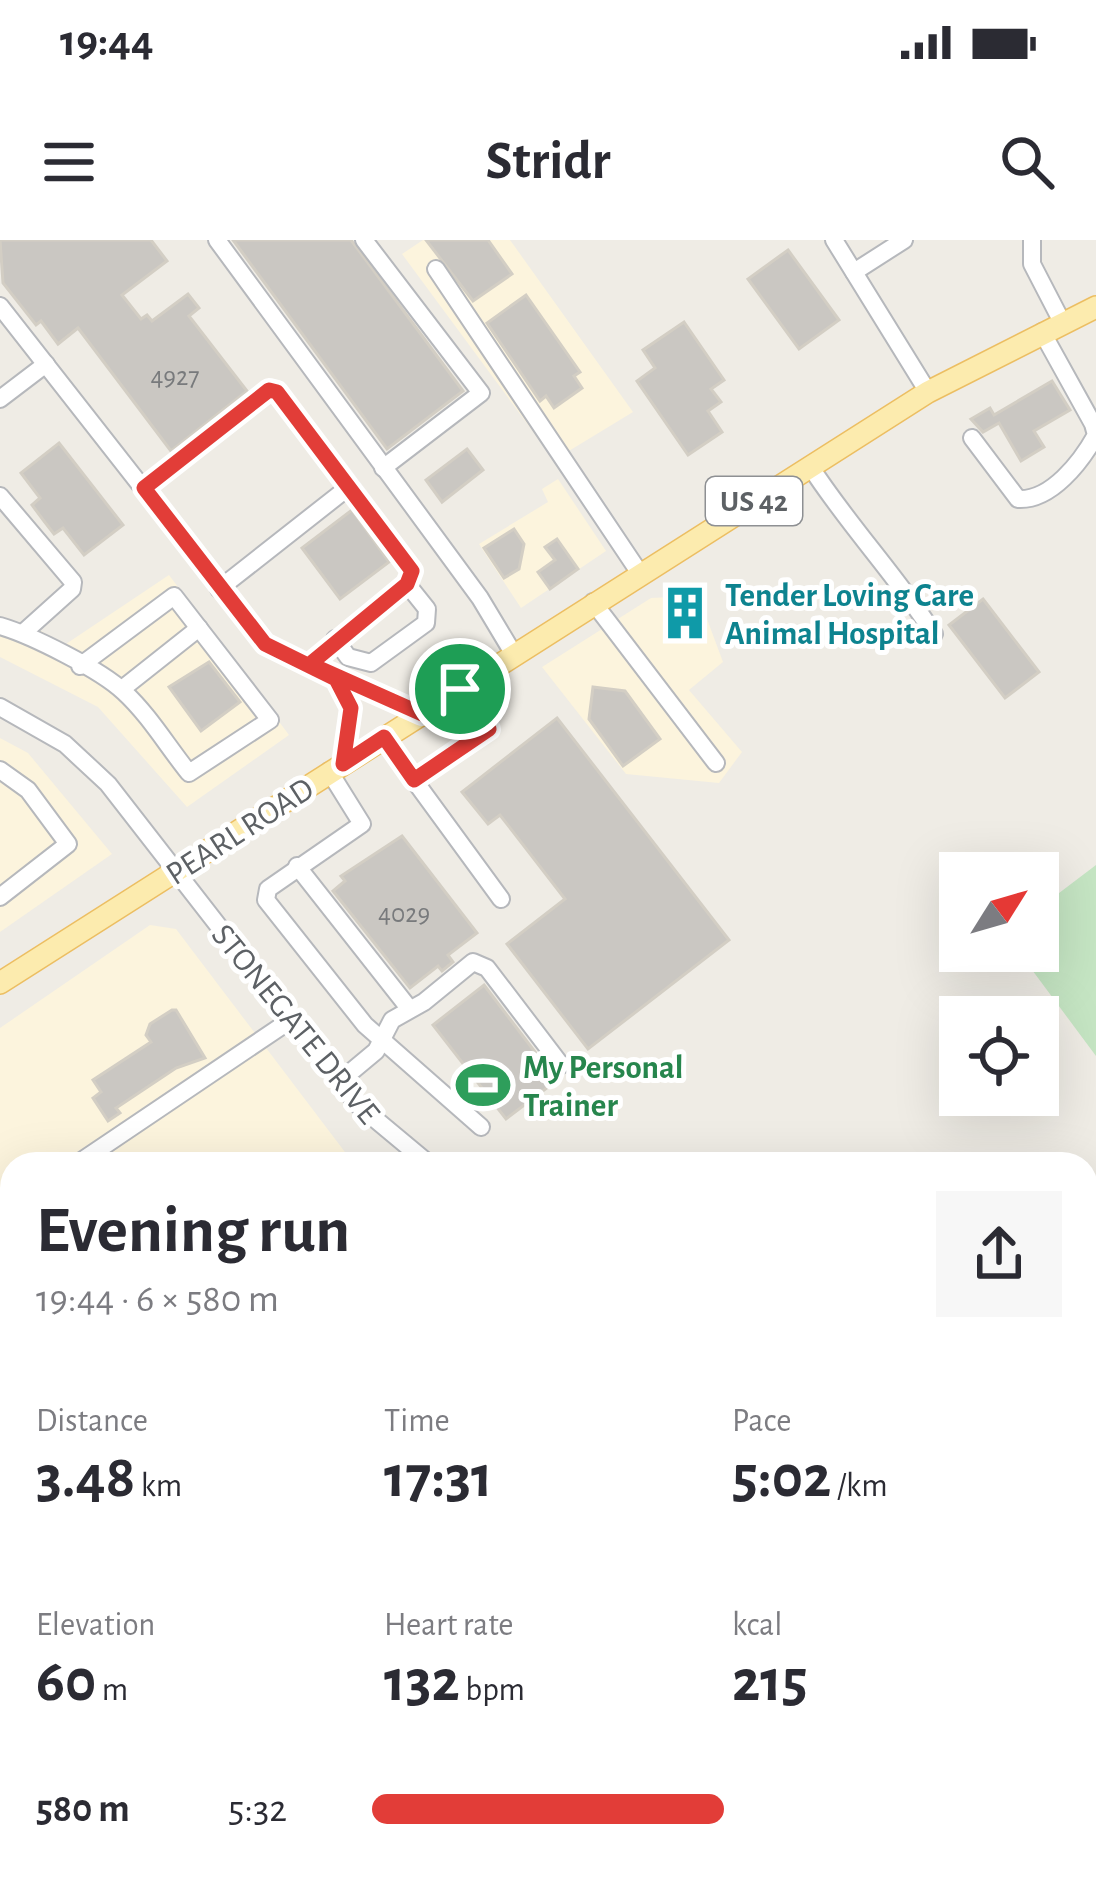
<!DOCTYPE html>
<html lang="en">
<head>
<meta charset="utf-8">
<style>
  body { margin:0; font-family:"Alegreya Sans",sans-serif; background:#f7f7f7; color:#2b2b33; height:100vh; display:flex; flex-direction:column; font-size:45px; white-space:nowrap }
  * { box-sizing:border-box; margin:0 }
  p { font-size:39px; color:#7c7c81 }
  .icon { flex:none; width:66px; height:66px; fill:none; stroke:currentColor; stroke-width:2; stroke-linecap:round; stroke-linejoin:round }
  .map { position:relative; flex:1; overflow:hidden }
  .sheet { position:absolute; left:0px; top:912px; width:1098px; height:729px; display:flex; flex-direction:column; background:#fff; border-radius:36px 36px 0 0; box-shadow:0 12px 48px #0002 }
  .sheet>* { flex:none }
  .needle { width:78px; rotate:53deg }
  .controls { position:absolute; left:939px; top:612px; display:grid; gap:24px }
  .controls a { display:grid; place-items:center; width:120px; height:120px; border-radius:0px; background:#fff; box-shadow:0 12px 48px #0002; font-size:60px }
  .pin { position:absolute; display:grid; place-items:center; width:102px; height:102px; color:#fff; margin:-51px; border:6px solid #fff; border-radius:50%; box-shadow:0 3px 12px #0007 }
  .round { display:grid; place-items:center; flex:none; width:126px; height:126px; border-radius:0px; background:#f7f7f7 }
  .head { display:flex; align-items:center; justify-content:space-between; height:204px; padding:0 36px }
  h1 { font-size:66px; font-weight:700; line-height:90px }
  .metrics { display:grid; grid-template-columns:repeat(3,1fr); gap:18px; height:204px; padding:12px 36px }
  .metrics div { display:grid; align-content:center }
  .metrics b { font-size:60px; font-weight:700 }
  .metrics small { font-size:33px; font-weight:400 }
  .metrics p { font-size:33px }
  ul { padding:0 36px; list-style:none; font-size:39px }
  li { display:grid; grid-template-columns:192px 144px 1fr; align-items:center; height:90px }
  li i { height:30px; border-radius:15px; background:#e23d38 }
  .status { display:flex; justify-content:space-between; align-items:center; height:84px; padding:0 60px; background:#fff; direction:ltr }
  .status svg { height:33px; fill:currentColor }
  header { display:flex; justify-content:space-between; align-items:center; height:156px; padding:0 36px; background:#fff; font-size:54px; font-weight:700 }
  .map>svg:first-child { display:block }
  .commercial { fill:#fcf4dd }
  .green { fill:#c5e5c3 }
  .building { fill:#cac7c2; stroke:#d3cec4; stroke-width:3 }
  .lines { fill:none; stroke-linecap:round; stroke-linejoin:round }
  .minor-casing { stroke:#b6b8bc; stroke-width:20 }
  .major-casing { stroke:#ecbe62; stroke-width:24 }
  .minor { stroke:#fff; stroke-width:16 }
  .major { stroke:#fcebae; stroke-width:21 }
  .route-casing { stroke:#fff; stroke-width:24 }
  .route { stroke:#e23d38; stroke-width:15 }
  .labels { text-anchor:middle; stroke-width:10; stroke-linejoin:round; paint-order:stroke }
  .number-label { font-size:27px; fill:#787a7c }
  .shield { fill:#fff; stroke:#8e9093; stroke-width:3 }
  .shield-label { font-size:30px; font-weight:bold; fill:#5d6165 }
  .culture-label { font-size:33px; font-weight:bold; fill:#0d838f; stroke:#fff; text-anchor:start }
  .street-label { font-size:33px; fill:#5d6165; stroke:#fff }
  .leisure-label { font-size:33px; font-weight:bold; fill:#27864d; stroke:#fff; text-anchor:start }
</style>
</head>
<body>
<div class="status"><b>19:44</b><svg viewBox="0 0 49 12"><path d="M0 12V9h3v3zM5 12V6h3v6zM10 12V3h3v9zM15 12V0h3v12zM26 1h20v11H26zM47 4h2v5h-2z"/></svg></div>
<header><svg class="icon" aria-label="menu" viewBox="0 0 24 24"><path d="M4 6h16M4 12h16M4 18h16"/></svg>Stridr<svg class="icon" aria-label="search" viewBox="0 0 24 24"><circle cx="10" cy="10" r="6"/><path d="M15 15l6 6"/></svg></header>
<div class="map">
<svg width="1096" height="1640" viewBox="0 0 1096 1640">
  <rect width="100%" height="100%" fill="#efece5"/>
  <g class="commercial">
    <polygon points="423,0 510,0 633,172 554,220 402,14"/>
    <polygon points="558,239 606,311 521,368 479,304 548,262 542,249"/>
    <polygon points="169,335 289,495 187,567 98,467 0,417 0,378 36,387 63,406"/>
    <polygon points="689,356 707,379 723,422 689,450 742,512 719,543 626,534 542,427 651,358"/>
    <polygon points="0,498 28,513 112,614 0,692"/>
    <polygon points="150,685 176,689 354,924 12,924 12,1629 52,1629 38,1640 0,1640 0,788"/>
  </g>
  <polygon class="green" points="1096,625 1096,816 1018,711 1038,711 1038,669"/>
  <g class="building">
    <polygon points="0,0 151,0 167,21 122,55 141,79 147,75 152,81 188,54 199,68 189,76 247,151 171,211 78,88 58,104 41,81 36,85 3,43"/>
    <polygon points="233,0 351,0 463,151 387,209"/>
    <polygon points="426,0 488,0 512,34 473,61"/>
    <polygon points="788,10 839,80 799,109 748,39"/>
    <polygon points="526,55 580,132 574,136 582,148 554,168 546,156 540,161 487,83"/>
    <polygon points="684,82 724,140 711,149 721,162 708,171 722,192 688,215 637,141 655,128 643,110"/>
    <polygon points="1052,141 1070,170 1034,191 1044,207 1021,221 999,183 983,192 971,179 990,168 994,175"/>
    <polygon points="59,203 123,285 84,315 63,288 54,294 44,281 32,265 40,258 21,233"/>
    <polygon points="467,209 483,230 442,262 426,240"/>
    <polygon points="352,270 389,322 340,359 302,308"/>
    <polygon points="514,289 524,304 519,329 504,338 484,308"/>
    <polygon points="557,299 578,329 550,349 538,332 555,320 545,307"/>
    <polygon points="983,359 1039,432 1005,458 949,385"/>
    <polygon points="209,422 240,462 201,491 169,447"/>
    <polygon points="593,447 625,451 660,499 623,526 589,479"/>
    <polygon points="557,478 729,700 588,809 507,704 565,659 500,575 488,584 462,552"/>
    <polygon points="402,596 477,693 448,715 453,722 442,731 438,726 410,748 333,651 345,641 341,636"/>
    <polygon points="484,745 551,833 560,838 506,879 433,785"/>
    <polygon points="172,770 176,770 205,818 176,828 116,868 120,873 108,881 93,858 101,852 93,840 151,802 146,795 150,784"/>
    <polygon points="12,1277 12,1566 0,1574 0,1286"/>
  </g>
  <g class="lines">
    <defs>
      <g id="minor">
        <polyline points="217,0 480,358 513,413"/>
        <polyline points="364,0 481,153 383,228"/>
        <polyline points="834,0 928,152"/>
        <polyline points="1032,0 1032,24 1062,82"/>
        <polyline points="436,29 639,332"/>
        <polyline points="854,32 904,0"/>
        <polyline points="0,66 265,404 422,474"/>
        <polyline points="0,159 46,124"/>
        <path d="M972,198L1018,259C1051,261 1081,222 1096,195L1093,184L1042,92"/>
        <path d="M810,226C848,285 896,335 934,394"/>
        <polyline points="144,248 269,150 277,152 350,246"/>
        <polyline points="0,256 73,342 72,349 23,393"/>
        <polyline points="219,349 350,246 412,331 407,344 310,424"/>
        <polyline points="593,362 716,523"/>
        <path d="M0,386C31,395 101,430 124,452C149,475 168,507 189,533L270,480L174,356L80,426"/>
        <polyline points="335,399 348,417 371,423 426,383 427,369 407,344"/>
        <polyline points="337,440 351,468 343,523"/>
        <polyline points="122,449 199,388"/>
        <polyline points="0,467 65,504 108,544 357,864 429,924"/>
        <polyline points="384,498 414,540 489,489 460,449"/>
        <polyline points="0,530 28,550 68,604 0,657"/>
        <polyline points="329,531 362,584 268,649 266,660 365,785 481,887"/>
        <polyline points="414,540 501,659"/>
        <polyline points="297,626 408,767"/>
        <polyline points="340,841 376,811 392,780 424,762 473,722 487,728 561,825"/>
        <polyline points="77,924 292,779"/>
        <polyline points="0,986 12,1003"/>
        <polyline points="0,1270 12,1262"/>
        <polyline points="1086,1358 1096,1364"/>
        <polyline points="536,1629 541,1640"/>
        <polyline points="0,1634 12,1626"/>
        <polyline points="106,1640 121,1629"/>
        <polyline points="346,1640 364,1629"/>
        <polyline points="723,1640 742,1629"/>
        <polyline points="1047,1640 1050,1629"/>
      </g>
      <polyline id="major" points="0,743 928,152 1096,67"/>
    </defs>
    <use href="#minor" class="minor-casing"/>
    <use href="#major" class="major-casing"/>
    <use href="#minor" class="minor"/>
    <use href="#major" class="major"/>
  </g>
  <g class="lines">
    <defs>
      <polyline id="route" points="460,449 422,474 310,424 407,344 412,331 277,152 269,150 144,248 265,404 336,439 351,468 343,524 384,497 414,540 489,489 460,449"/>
    </defs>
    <use href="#route" class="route-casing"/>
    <use href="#route" class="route"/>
  </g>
  <defs>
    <symbol id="building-bare" viewBox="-9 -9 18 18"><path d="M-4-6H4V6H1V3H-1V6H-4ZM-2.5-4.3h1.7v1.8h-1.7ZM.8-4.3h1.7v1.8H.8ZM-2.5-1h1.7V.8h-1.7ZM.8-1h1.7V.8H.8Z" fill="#0f9aa8" stroke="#fff" stroke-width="2.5" paint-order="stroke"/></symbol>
    <symbol id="stadium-bare" viewBox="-9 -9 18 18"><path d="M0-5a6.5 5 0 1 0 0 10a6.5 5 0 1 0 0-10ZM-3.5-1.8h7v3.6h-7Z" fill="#2e9e5b" stroke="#fff" stroke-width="2.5" paint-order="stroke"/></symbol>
  </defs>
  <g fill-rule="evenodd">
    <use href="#building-bare" x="647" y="335" width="76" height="76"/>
    <use href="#stadium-bare" x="445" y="807" width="76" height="76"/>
  </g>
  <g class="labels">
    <g class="number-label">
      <text x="175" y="145">4927</text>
      <text x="404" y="682">4029</text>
    </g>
    <rect class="shield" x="706" y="237" width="96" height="48" rx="9"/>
    <g class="shield-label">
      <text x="754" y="271">US 42</text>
    </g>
    <g class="culture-label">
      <text x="725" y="366">Tender Loving Care<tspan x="725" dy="38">Animal Hospital</tspan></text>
    </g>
    <g class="street-label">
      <text transform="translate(239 590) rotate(-33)" y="12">PEARL ROAD</text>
      <text transform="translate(297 783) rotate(51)" y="12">STONEGATE DRIVE</text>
    </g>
    <g class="leisure-label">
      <text x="523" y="838">My Personal<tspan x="523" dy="38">Trainer</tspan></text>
    </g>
  </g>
</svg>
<div class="controls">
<a><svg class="needle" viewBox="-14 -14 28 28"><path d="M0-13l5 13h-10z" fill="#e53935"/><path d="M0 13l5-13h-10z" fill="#7c7c81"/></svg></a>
<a><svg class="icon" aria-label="locate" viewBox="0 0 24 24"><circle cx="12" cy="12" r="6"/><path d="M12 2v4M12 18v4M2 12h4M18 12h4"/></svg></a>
</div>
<div class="pin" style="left:460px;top:449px;background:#1e9e55"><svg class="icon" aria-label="arrive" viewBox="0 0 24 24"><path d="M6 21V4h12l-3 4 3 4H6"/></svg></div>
<section class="sheet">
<div class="head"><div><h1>Evening run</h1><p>19:44 · 6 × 580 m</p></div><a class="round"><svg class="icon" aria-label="share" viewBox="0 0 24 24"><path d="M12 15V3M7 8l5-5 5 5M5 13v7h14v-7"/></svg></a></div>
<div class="metrics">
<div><p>Distance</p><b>3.48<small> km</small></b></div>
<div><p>Time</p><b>17:31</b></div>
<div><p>Pace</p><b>5:02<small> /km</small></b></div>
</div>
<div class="metrics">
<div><p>Elevation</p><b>60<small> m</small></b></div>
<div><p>Heart rate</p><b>132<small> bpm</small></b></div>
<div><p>kcal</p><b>215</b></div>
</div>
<ul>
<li><b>580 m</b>5:32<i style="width:51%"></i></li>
</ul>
</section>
</div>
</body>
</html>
